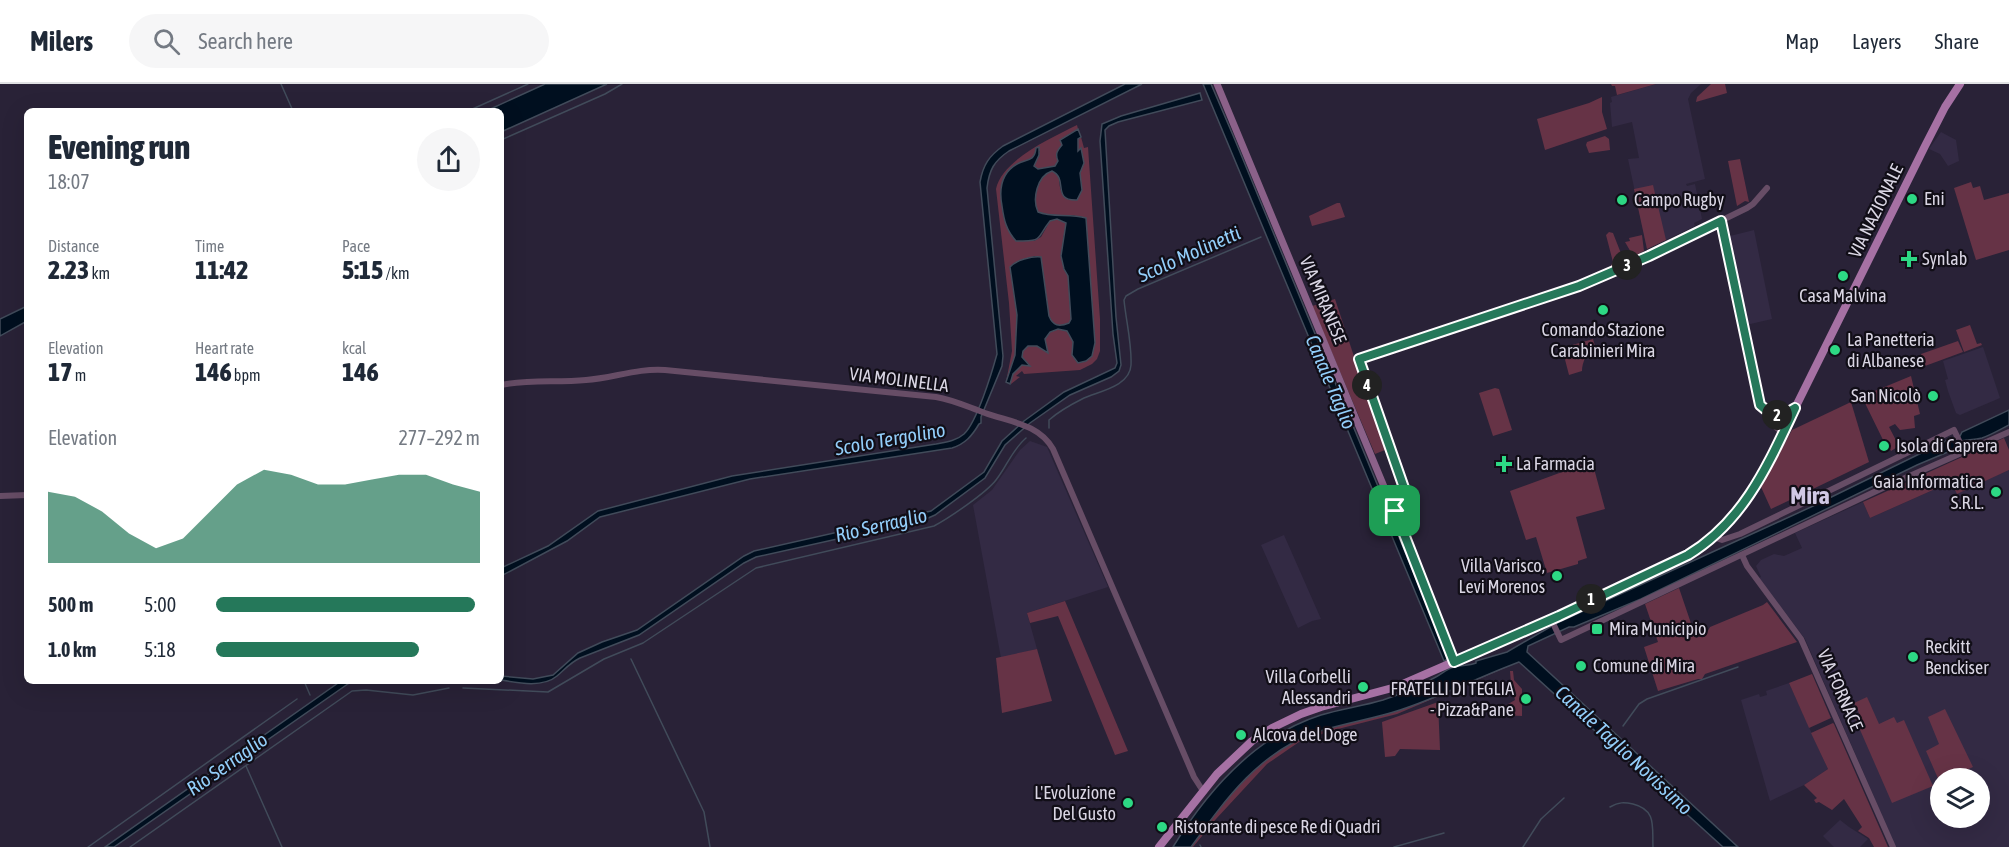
<!DOCTYPE html>
<html lang="en">
<head>
<meta charset="utf-8">
<style>
  body { margin:0; font-family:"Asap Condensed",sans-serif; background:#f6f6f7; color:#1f2937; height:100vh; display:flex; flex-direction:column; font-size:22px; white-space:nowrap }
  * { box-sizing:border-box; margin:0 }
  p { font-size:20px; color:#747a83 }
  .icon { flex:none; width:33px; height:33px; fill:none; stroke:currentColor; stroke-width:2; stroke-linecap:round; stroke-linejoin:round }
  .map { position:relative; flex:1; overflow:hidden }
  .panel { position:absolute; left:24px; top:24px; width:480px; height:576px; display:flex; flex-direction:column; background:#fff; border-radius:9px; box-shadow:0 6px 24px #0002 }
  .panel>* { flex:none }
  .fabs { position:absolute; left:1930px; top:684px; display:grid; gap:12px }
  .fabs a { display:grid; place-items:center; width:60px; height:60px; border-radius:50%; background:#fff; box-shadow:0 6px 24px #0002; font-size:30px }
  .pin { position:absolute; display:grid; place-items:center; width:51px; height:51px; color:#fff; margin:-26px; border-radius:12px; box-shadow:0 3px 9px #0006 }
  .km { position:absolute; width:30px; height:30px; margin:-15px; border-radius:50%; background:#222; color:#fff; font-size:16px; line-height:30px; text-align:center }
  .round { display:grid; place-items:center; flex:none; width:63px; height:63px; border-radius:32px; background:#f6f6f7 }
  .overview { display:flex; align-items:center; justify-content:space-between; height:102px; padding:0 24px }
  h1 { font-size:33px; font-weight:800; line-height:45px }
  .stats { display:grid; grid-template-columns:repeat(3,1fr); gap:9px; height:102px; padding:6px 24px }
  .stats div { display:grid; align-content:center }
  .stats b { font-size:26px; font-weight:800 }
  .stats small { font-size:16px; font-weight:400 }
  .stats p { font-size:16px }
  .chart { height:168px; padding:12px 24px }
  .chart p { display:flex; justify-content:space-between }
  .chart svg { width:100%; height:108px; margin-top:6px; fill:#25785a; opacity:.7 }
  ul { padding:0 24px; list-style:none; font-size:20px }
  li { display:grid; grid-template-columns:96px 72px 1fr; align-items:center; height:45px }
  li i { height:15px; border-radius:8px; background:#25785a }
  header { display:flex; align-items:center; gap:36px; box-sizing:border-box; height:84px; padding:0 30px; background:#fff; border-bottom:2px solid #e0e1e3 }
  header strong { font-size:28px }
  nav { display:flex; gap:33px; margin-inline-start:auto; font-size:21px }
  .search { width:420px; height:54px; background:#f6f6f7; display:flex; align-items:center; gap:15px; box-sizing:border-box; padding:0 21px; border-radius:33px; color:#747a83; font-size:22px }
  .map>svg:first-child { display:block }
  .built { fill:#332a44; fill-rule:evenodd }
  .green { fill:#663346 }
  .water { fill:#000f1f; stroke:#414b5a; stroke-width:1.5 }
  .lines { fill:none; stroke-linecap:round; stroke-linejoin:round }
  .stream { stroke:#414b5a; stroke-width:1.5 }
  .tertiary { stroke:#674d66; stroke-width:6 }
  .secondary { stroke:#8b6189; stroke-width:7 }
  .primary { stroke:#a671a4; stroke-width:8 }
  .route-casing { stroke:#fff; stroke-width:12 }
  .route { stroke:#25785a; stroke-width:8 }
  .poi-dot { fill:#2dd884; stroke:#110e17; stroke-width:2 }
  .labels { text-anchor:middle; stroke-width:4.5; stroke-linejoin:round; paint-order:stroke }
  .poi-label { font-size:18px; fill:#dad6e4; stroke:#110e17; text-anchor:start }
  .street-label { font-size:18px; fill:#dad6e4; stroke:#110e17 }
  .water-label { font-size:20px; font-style:italic; fill:#93cefa; stroke:#110e17 }
  .district-label { font-size:24px; font-weight:bold; fill:#d0c8e4; stroke:#110e17 }
</style>
</head>
<body>
<header>
<strong>Milers</strong>
<div class="search"><svg class="icon" aria-label="search" viewBox="0 0 24 24"><circle cx="10" cy="10" r="6"/><path d="M15 15l6 6"/></svg>Search here</div>
<nav><a>Map</a><a>Layers</a><a>Share</a></nav>
</header>
<div class="map">
<svg width="2009" height="763" viewBox="0 0 2009 763">
  <rect width="100%" height="100%" fill="#292237"/>
  <g class="built">
    <polygon points="1656,0 1701,0 1691,9 1688,15 1705,95 1686,100 1687,102 1695,100 1702,135 1694,139 1695,142 1647,165 1628,75 1639,74 1632,38 1612,43 1610,19 1612,18 1611,13"/>
    <polygon points="1941,48 1956,56 1959,77 1948,82 1940,70 1929,65"/>
    <polygon points="1754,146 1772,235 1746,241 1730,152"/>
    <polygon points="1983,263 2000,314 1960,331 1956,329 1948,307 1945,296 1948,295 1943,277"/>
    <polygon points="1030,357 1047,363 1108,503 1027,529 1037,565 1001,574 973,421 992,406 1020,366"/>
    <path d="M2009,386V763H1896L1805,555L1759,494L1761,493L1756,482L1761,476L1774,470L1784,472L1802,464L1795,449L1863,418L1870,434L1951,398L1957,409ZM1941,694H1980V734H1941Z"/>
    <polygon points="1284,451 1321,535 1312,537 1298,544 1261,461"/>
    <polygon points="1789,599 1828,685 1804,701 1770,717 1741,616 1759,610 1760,613 1767,611 1766,607"/>
    <polygon points="1840,736 1849,743 1868,755 1860,763 1834,763 1823,752"/>
  </g>
  <g class="green">
    <polygon points="1611,0 1656,0 1617,11 1615,2 1612,2"/>
    <polygon points="1711,0 1725,0 1727,9 1696,18 1697,13"/>
    <polygon points="1602,13 1602,28 1607,45 1545,66 1537,35 1589,19"/>
    <path d="M1077,41L1078,45L1060,56L1062,61C1057,67 1055,70 1058,77L1055,83L1038,85L1034,82L1040,67L1036,68L1032,75L1016,81L1034,157L1041,153L1050,137L1057,135L1066,139V144L1063,154L1064,185L1068,192L1071,235L1069,239C1063,242 1056,243 1052,238C1046,231 1047,218 1046,210C1043,197 1039,185 1035,172L1014,179L1010,183L1017,231L1015,271L1006,298L1012,267L1009,219L996,105C1002,76 1051,54 1077,41Z"/>
    <polygon points="1605,52 1609,55 1610,66 1589,69 1586,61 1587,58"/>
    <path d="M1081,53L1084,64L1088,63L1100,235V267L1097,275L1092,280L1080,286L1024,290L1022,287L1016,292L1020,293L1011,300C1009,292 1015,286 1022,281L1029,282L1022,273L1023,267L1028,262H1037L1047,268L1045,255L1049,248L1058,245L1067,247L1073,258L1072,271L1076,277L1095,259L1086,134C1070,129 1053,134 1038,128C1032,115 1037,92 1052,87C1063,92 1057,100 1062,108C1064,111 1066,114 1069,116H1077L1082,106L1080,89L1084,79L1081,65L1078,67V55Z"/>
    <polygon points="1740,75 1749,118 1745,117 1737,122 1728,77"/>
    <polygon points="1971,98 1973,104 1980,102 1984,116 2009,109 2009,166 1976,176 1954,104"/>
    <polygon points="1653,101 1666,156 1647,165 1634,105"/>
    <polygon points="1337,119 1340,119 1345,133 1312,142 1309,132"/>
    <polygon points="1609,148 1613,149 1622,172 1620,177 1610,183 1613,178 1606,151"/>
    <polygon points="1642,151 1644,167 1638,170 1632,170 1625,158 1630,157 1629,154"/>
    <polygon points="1335,215 1385,366 1375,370 1312,222"/>
    <polygon points="1970,241 1977,260 1981,259 1982,261 1964,268 1956,246"/>
    <path d="M1593,255L1595,262C1587,266 1582,279 1582,287L1569,291L1562,264Z"/>
    <polygon points="1958,257 1963,268 1925,282 1921,270"/>
    <polygon points="1911,292 1920,330 1914,332 1915,344 1900,346 1895,340 1889,343 1899,362 1891,367 1889,363 1886,362 1862,313 1877,306 1879,303 1882,304"/>
    <polygon points="1495,304 1499,305 1512,346 1493,352 1479,309"/>
    <polygon points="1851,318 1869,378 1771,425 1761,403 1792,346"/>
    <polygon points="2004,354 2009,366 2009,386 1957,410 1951,398 1870,434 1863,418"/>
    <polygon points="1592,377 1605,425 1576,433 1587,474 1578,477 1578,480 1547,489 1536,453 1526,456 1510,407"/>
    <polygon points="1679,504 1696,554 1706,550 1710,543 1763,521 1767,518 1797,558 1705,590 1702,595 1698,595 1658,607 1644,563 1658,558 1645,520"/>
    <polygon points="1065,517 1128,667 1115,671 1058,532 1030,539 1027,529"/>
    <polygon points="1037,565 1052,617 1002,629 996,574"/>
    <path d="M1512,581L1397,630L1334,646L1299,658L1267,680L1216,735L1193,763H1191C1225,717 1257,670 1313,649C1342,639 1373,635 1402,625C1439,612 1475,594 1512,581Z"/>
    <polygon points="1510,587 1513,587 1514,596 1522,605 1522,632 1503,631 1503,623 1515,616 1511,599"/>
    <polygon points="1812,590 1831,634 1809,644 1789,599"/>
    <polygon points="1867,613 1879,640 1894,633 1897,639 1904,636 1933,702 1892,719 1854,632 1859,629 1854,619"/>
    <polygon points="1438,618 1440,666 1400,665 1395,672 1385,673 1382,638"/>
    <polygon points="1945,625 1973,683 1949,694 1941,694 1940,699 1926,667 1939,660 1928,633"/>
    <polygon points="1833,639 1834,640 1888,763 1874,763 1869,754 1858,747 1862,743 1844,715 1832,726 1819,718 1816,719 1814,716 1817,714 1804,701 1828,685 1811,649"/>
  </g>
  <g class="water">
    <polygon points="545,0 607,0 501,48 501,27 486,27"/>
    <path d="M1125,0H1142L1009,67C994,77 989,86 987,104L1003,272L1002,282L981,333V339L979,340C972,352 965,360 952,364L750,395L600,433L567,457L501,492V484L548,462L598,427L732,392L936,360C946,358 956,357 964,350C977,338 992,288 997,270L980,98C983,81 989,72 1003,62Z"/>
    <polygon points="1203,0 1211,0 1235,56 1441,555 1448,572 1448,575 1444,577"/>
    <path d="M1200,9L1202,16L1118,38L1109,42L1105,46L1116,233L1121,281L1119,287L1111,293L1070,311L1030,339L1005,361L985,394L935,431L926,435L891,443L756,473L744,479L639,551L580,574C571,578 565,585 557,592C543,604 518,599 501,596V592L533,595L553,591L578,569L602,558L637,546L744,472L754,467L931,427L984,388L1002,357L1024,337L1064,308L1115,284L1117,279L1113,250L1100,57L1102,40L1121,32Z"/>
    <path d="M1078,45L1081,53L1078,55V67L1081,64L1084,79L1080,89L1082,106L1077,116C1051,117 1069,95 1052,87C1037,92 1032,115 1038,128C1053,134 1070,129 1086,134L1095,259L1092,272L1086,277L1078,279L1072,271L1073,258L1067,247L1058,245L1050,248L1045,255L1048,269L1037,262H1028L1023,267L1022,273L1030,282L1022,281L1013,290L1010,300L1006,298L1015,271L1017,231L1010,183C1016,176 1032,172 1041,173L1049,232C1053,242 1059,243 1069,239L1071,235L1068,192L1064,185L1061,172L1066,139L1057,135L1050,137C1035,156 1044,157 1016,157C1006,146 1004,136 1002,122C999,106 1001,89 1017,80C1026,75 1035,78 1036,64L1039,63V71L1034,82L1038,85L1055,82L1058,77C1055,70 1057,67 1062,61L1060,56Z"/>
    <polygon points="27,222 27,237 0,252 0,235"/>
    <path d="M2009,326V341C2001,345 1991,351 1982,354C1971,357 1965,354 1955,359V365L1917,381L1641,515L1574,543H1569L1528,562L1527,568L1738,763H1723L1519,578C1479,593 1440,613 1400,626C1373,635 1344,639 1317,648C1259,668 1225,716 1191,763H1173C1208,706 1255,652 1321,631C1341,625 1363,622 1383,616C1401,610 1418,603 1434,594C1441,591 1446,585 1454,583C1461,581 1469,582 1476,579V577L1507,568L1557,539L1811,423L1952,354L1960,352L1962,348Z"/>
    <polygon points="341,597 352,597 114,763 105,763"/>
  </g>
  <g class="lines">
    <g class="stream">
      <polyline points="281,0 293,27"/>
      <polyline points="468,27 528,0"/>
      <polyline points="501,56 605,10 622,0"/>
      <path d="M1049,344V336C1059,327 1072,320 1084,314C1100,307 1130,302 1131,281C1132,260 1126,237 1124,216L1126,212L1138,205L1261,153"/>
      <polyline points="631,575 704,728 710,763"/>
      <polyline points="304,597 310,611"/>
      <path d="M463,604L548,608L604,575L643,559L756,484L934,442C949,434 986,409 996,396C1007,382 1012,366 1026,354"/>
      <polyline points="1623,642 1639,620 1647,615 1738,583"/>
      <polyline points="246,682 282,763"/>
      <path d="M1610,723C1619,718 1624,718 1633,720C1657,726 1652,743 1653,763"/>
      <polyline points="1200,761 1201,763"/>
      <polyline points="88,763 297,615"/>
      <polyline points="130,763 352,607 366,606 413,611 449,604"/>
      <polyline points="1394,763 1444,749"/>
      <polyline points="1523,763 1541,735 1564,714"/>
    </g>
    <g class="tertiary">
      <polyline points="1721,137 1760,321 1772,340 1783,349"/>
      <path d="M501,301C529,295 557,299 586,296C613,294 638,284 665,286L936,313C954,316 968,323 985,329C1010,338 1039,340 1053,365L1194,693L1203,707"/>
      <polyline points="1763,324 1780,335 1785,345"/>
      <polyline points="1774,331 1782,331 1795,324"/>
      <polyline points="0,412 27,411"/>
      <polyline points="1395,427 1410,421"/>
      <polyline points="1397,432 1410,427 1411,423 1358,275 1579,202 1649,172 1747,124 1753,120 1767,104"/>
      <polyline points="1713,453 1722,456 1740,450 1954,346 1964,367"/>
      <polyline points="1742,471 1747,482 1801,555 1893,763"/>
      <polyline points="1551,535 1561,556 1887,402 2009,348"/>
    </g>
    <polyline class="secondary" points="1217,0 1419,487 1454,578"/>
    <path class="primary" d="M1159,763L1217,690L1252,657L1272,644L1301,630L1321,623L1396,603L1559,532L1688,471C1714,455 1736,432 1754,407L1925,62L1945,23L1960,0"/>
  </g>
  <g class="lines">
    <defs>
      <path id="route" d="M1721,137L1760,321C1773,333 1781,333 1795,324C1768,381 1744,437 1688,471L1559,532L1454,578L1395,427L1410,421L1359,275L1579,202L1649,172Z"/>
    </defs>
    <use href="#route" class="route-casing"/>
    <use href="#route" class="route"/>
  </g>
  <g class="poi-dot">
    <circle cx="1912" cy="115" r="6"/>
    <circle cx="1622" cy="116" r="6"/>
    <path d="M1906 166h6v6h6v6h-6v6h-6v-6h-6v-6h6z"/>
    <circle cx="1843" cy="192" r="6"/>
    <circle cx="1603" cy="226" r="6"/>
    <circle cx="1835" cy="266" r="6"/>
    <circle cx="1933" cy="312" r="6"/>
    <circle cx="1884" cy="362" r="6"/>
    <path d="M1501 371h6v6h6v6h-6v6h-6v-6h-6v-6h6z"/>
    <circle cx="1996" cy="408" r="6"/>
    <circle cx="1557" cy="492" r="6"/>
    <rect x="1591" y="539" width="12" height="12" rx="3"/>
    <circle cx="1913" cy="573" r="6"/>
    <circle cx="1581" cy="582" r="6"/>
    <circle cx="1363" cy="603" r="6"/>
    <circle cx="1526" cy="615" r="6"/>
    <circle cx="1241" cy="651" r="6"/>
    <circle cx="1128" cy="719" r="6"/>
    <circle cx="1162" cy="743" r="6"/>
  </g>
  <g class="labels">
    <g class="poi-label">
      <text x="1924" y="121">Eni</text>
      <text x="1634" y="122">Campo Rugby</text>
      <text x="1922" y="181">Synlab</text>
      <text x="1843" y="218" text-anchor="middle">Casa Malvina</text>
      <text x="1603" y="252" text-anchor="middle">Comando Stazione<tspan x="1603" dy="21">Carabinieri Mira</tspan></text>
      <text x="1847" y="262">La Panetteria<tspan x="1847" dy="21">di Albanese</tspan></text>
      <text x="1921" y="318" text-anchor="end">San Nicolò</text>
      <text x="1896" y="368">Isola di Caprera</text>
      <text x="1516" y="386">La Farmacia</text>
      <text x="1984" y="404" text-anchor="end">Gaia Informatica<tspan x="1984" dy="21">S.R.L.</tspan></text>
      <text x="1545" y="488" text-anchor="end">Villa Varisco,<tspan x="1545" dy="21">Levi Morenos</tspan></text>
      <text x="1609" y="551">Mira Municipio</text>
      <text x="1925" y="569">Reckitt<tspan x="1925" dy="21">Benckiser</tspan></text>
      <text x="1593" y="588">Comune di Mira</text>
      <text x="1351" y="599" text-anchor="end">Villa Corbelli<tspan x="1351" dy="21">Alessandri</tspan></text>
      <text x="1514" y="611" text-anchor="end">FRATELLI DI TEGLIA<tspan x="1514" dy="21">- Pizza&amp;Pane</tspan></text>
      <text x="1253" y="657">Alcova del Doge</text>
      <text x="1116" y="715" text-anchor="end">L'Evoluzione<tspan x="1116" dy="21">Del Gusto</tspan></text>
      <text x="1174" y="749">Ristorante di pesce Re di Quadri</text>
    </g>
    <g class="street-label">
      <text transform="translate(1876 127) rotate(-64)" y="6">VIA NAZIONALE</text>
      <text transform="translate(1323 216) rotate(67)" y="6">VIA MIRANESE</text>
      <text transform="translate(899 296) rotate(7)" y="6">VIA MOLINELLA</text>
      <text transform="translate(1840 606) rotate(66)" y="6">VIA FORNACE</text>
    </g>
    <g class="water-label">
      <text transform="translate(1189 170) rotate(-24)" y="7">Scolo Molinetti</text>
      <text transform="translate(1331 298) rotate(67)" y="7">Canale Taglio</text>
      <text transform="translate(890 355) rotate(-10)" y="7">Scolo Tergolino</text>
      <text transform="translate(881 441) rotate(-13)" y="7">Rio Serraglio</text>
      <text transform="translate(1624 666) rotate(43)" y="7">Canale Taglio Novissimo</text>
      <text transform="translate(227 680) rotate(-35)" y="7">Rio Serraglio</text>
    </g>
    <g class="district-label">
      <text x="1810" y="420">Mira</text>
    </g>
  </g>
</svg>
<div class="fabs">
<a><svg class="icon" aria-label="layers" viewBox="0 0 24 24"><path d="M12 4l9 5-9 5-9-5zM3 14l9 5 9-5"/></svg></a>
</div>
<div class="pin" style="left:1395px;top:427px;background:#1e9e55"><svg class="icon" aria-label="arrive" viewBox="0 0 24 24"><path d="M6 21V4h12l-3 4 3 4H6"/></svg></div>
<b class="km" style="left:1591px;top:515px">1</b>
<b class="km" style="left:1777px;top:331px">2</b>
<b class="km" style="left:1627px;top:181px">3</b>
<b class="km" style="left:1367px;top:301px">4</b>
<section class="panel">
<div class="overview"><div><h1>Evening run</h1><p>18:07</p></div><a class="round"><svg class="icon" aria-label="share" viewBox="0 0 24 24"><path d="M12 15V3M7 8l5-5 5 5M5 13v7h14v-7"/></svg></a></div>
<div class="stats">
<div><p>Distance</p><b>2.23<small> km</small></b></div>
<div><p>Time</p><b>11:42</b></div>
<div><p>Pace</p><b>5:15<small> /km</small></b></div>
</div>
<div class="stats">
<div><p>Elevation</p><b>17<small> m</small></b></div>
<div><p>Heart rate</p><b>146<small> bpm</small></b></div>
<div><p>kcal</p><b>146</b></div>
</div>
<div class="chart"><p><span>Elevation</span>277–292 m</p>
<svg viewBox="0 0 160 44" preserveAspectRatio="none"><path d="M0 44V15L10 17L20 23L30 32L40 38L50 34L60 23L70 12L80 6L90 8L100 12L110 12L120 10L130 8L140 8L150 12L160 15V44z"/></svg>
</div>
<ul>
<li><b>500 m</b>5:00<i style="width:98%"></i></li>
<li><b>1.0 km</b>5:18<i style="width:77%"></i></li>
</ul>
</section>
</div>
</body>
</html>
